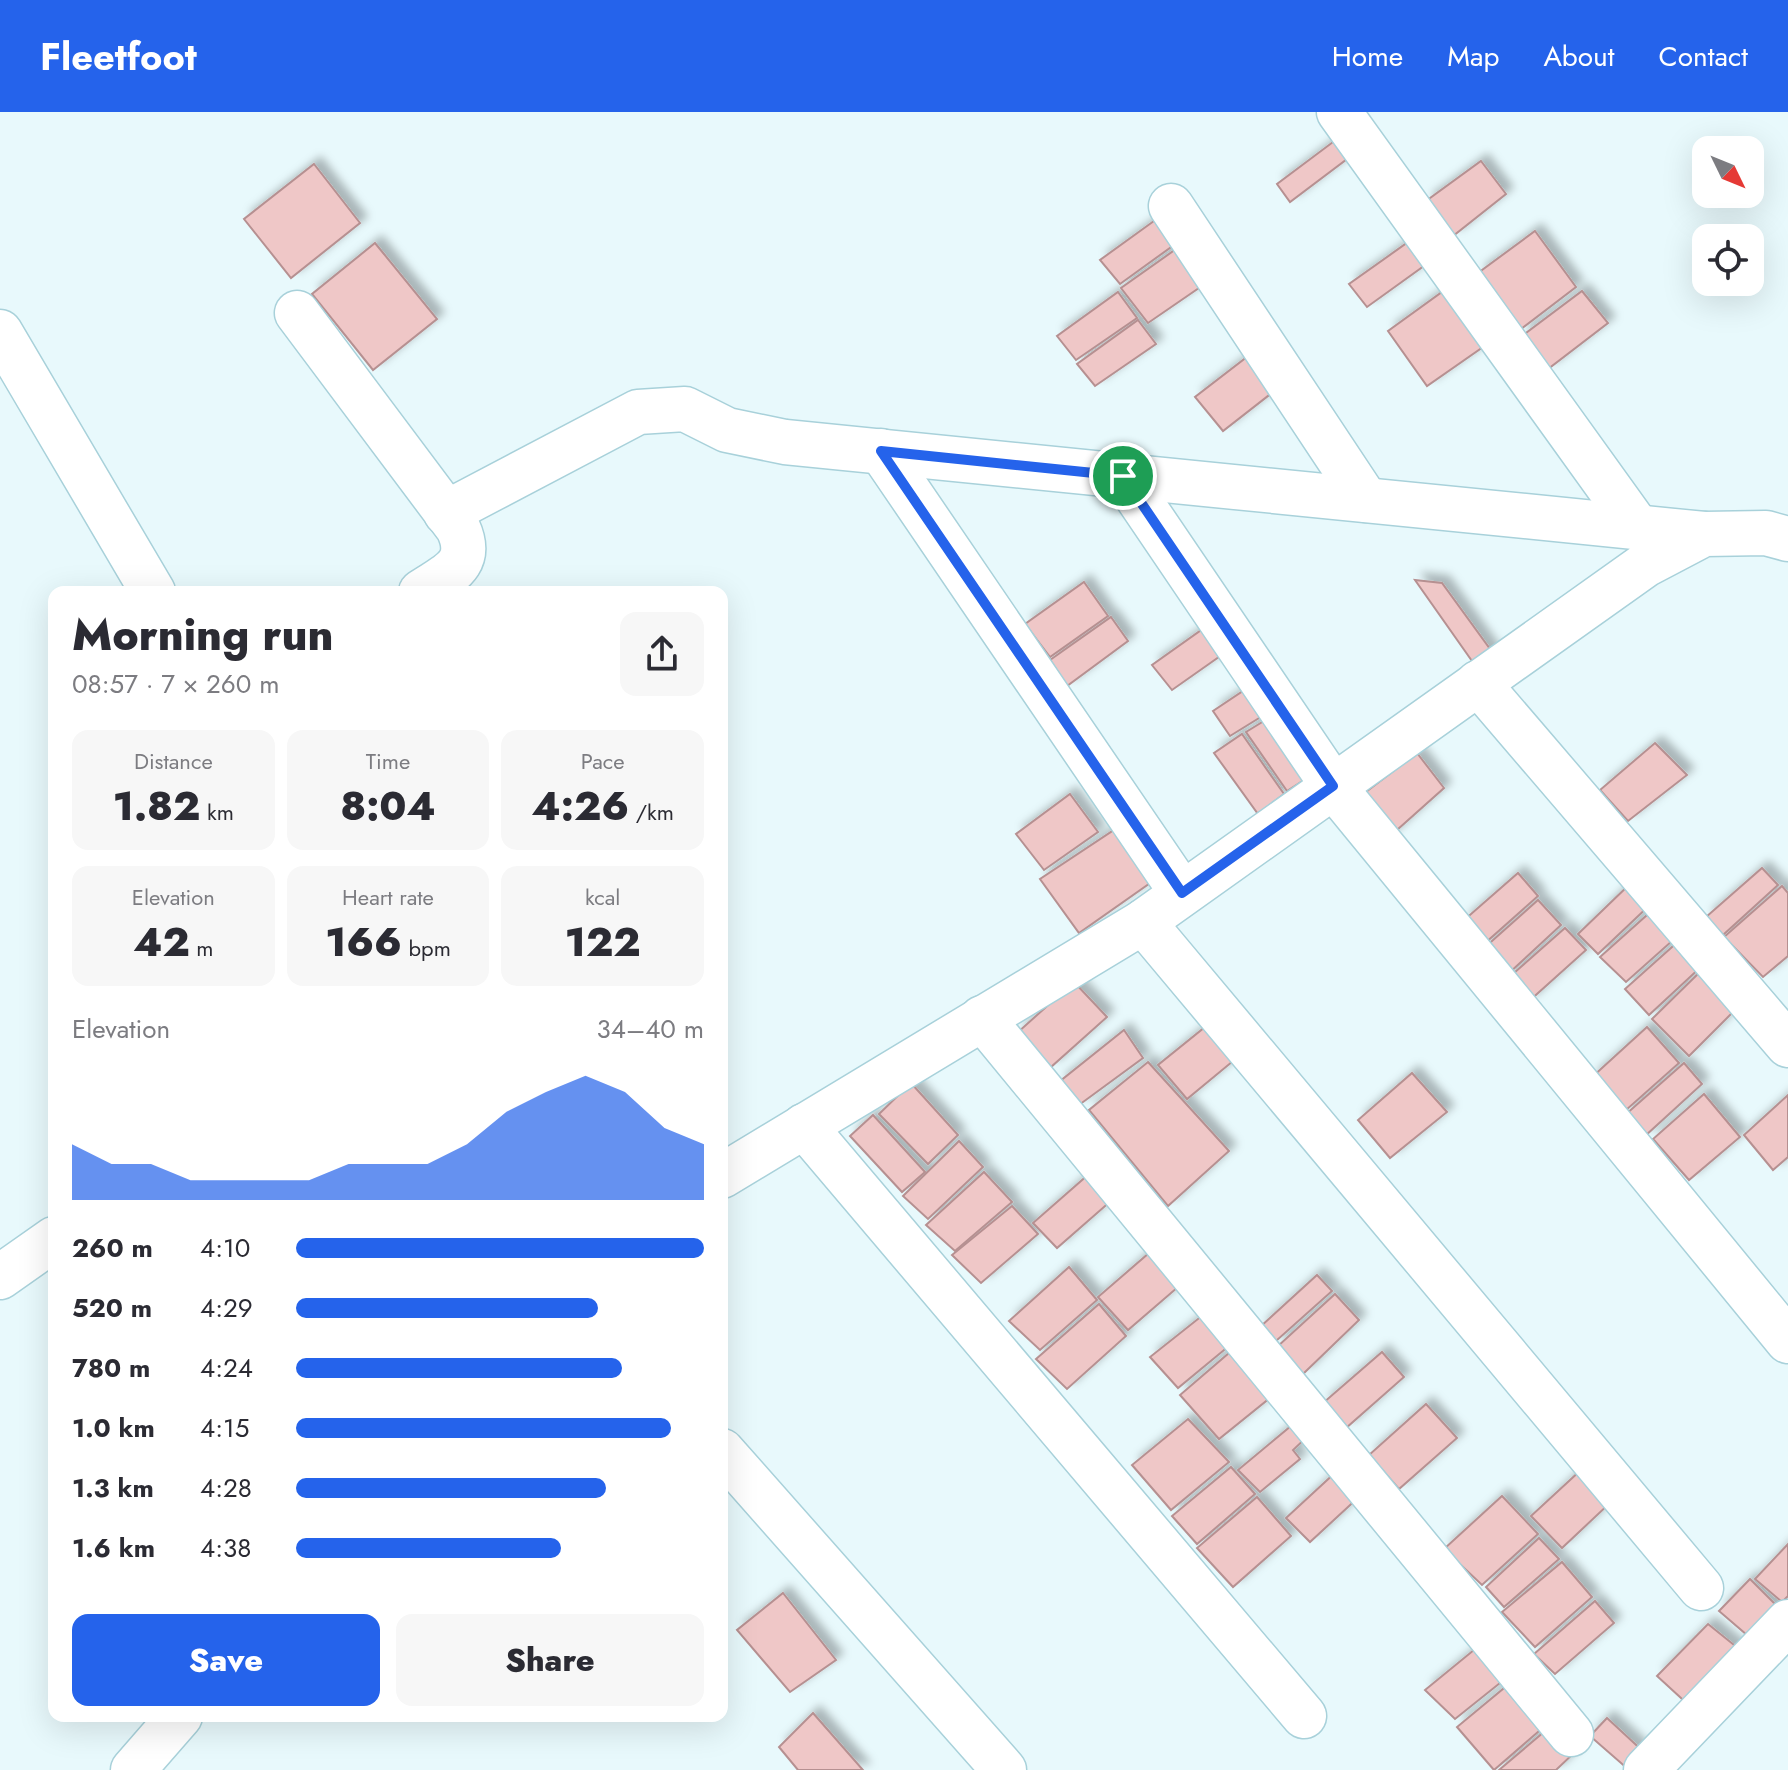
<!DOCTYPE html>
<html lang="en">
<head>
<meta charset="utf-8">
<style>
  body { margin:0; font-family:Jost,sans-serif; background:#f7f7f7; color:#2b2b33; height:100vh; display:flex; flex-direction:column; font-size:30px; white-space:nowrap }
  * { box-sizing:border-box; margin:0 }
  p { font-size:26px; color:#7c7c81 }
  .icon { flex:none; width:44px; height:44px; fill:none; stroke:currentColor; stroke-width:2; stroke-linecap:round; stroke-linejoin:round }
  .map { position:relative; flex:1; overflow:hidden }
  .panel { position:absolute; left:48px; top:474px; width:680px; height:1136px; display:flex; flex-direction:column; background:#fff; border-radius:16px; box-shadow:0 8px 32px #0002 }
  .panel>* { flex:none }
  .needle { width:52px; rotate:133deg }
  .controls { position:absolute; left:1692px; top:24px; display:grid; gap:16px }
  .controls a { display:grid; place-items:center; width:72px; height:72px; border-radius:16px; background:#fff; box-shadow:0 8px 32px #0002; font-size:40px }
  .pin { position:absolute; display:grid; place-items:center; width:68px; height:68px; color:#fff; margin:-34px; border:4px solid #fff; border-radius:50%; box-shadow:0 2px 8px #0007 }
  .round { display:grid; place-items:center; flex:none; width:84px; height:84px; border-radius:16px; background:#f7f7f7 }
  .head { display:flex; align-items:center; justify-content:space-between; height:136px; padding:0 24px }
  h1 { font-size:44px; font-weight:800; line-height:60px }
  .metrics { display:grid; grid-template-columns:repeat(3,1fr); gap:12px; height:136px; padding:8px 24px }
  .metrics div { display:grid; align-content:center; border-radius:16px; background:#f7f7f7; text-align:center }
  .metrics b { font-size:40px; font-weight:800 }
  .metrics small { font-size:22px; font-weight:400 }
  .metrics p { font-size:22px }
  .chart { height:224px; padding:16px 24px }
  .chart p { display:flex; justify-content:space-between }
  .chart svg { width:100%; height:144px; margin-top:8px; fill:#2563eb; opacity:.7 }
  .cta { display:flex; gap:16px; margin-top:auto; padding:16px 24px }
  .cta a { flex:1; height:92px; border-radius:16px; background:#2563eb; color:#fff; font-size:32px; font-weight:800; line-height:92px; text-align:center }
  .cta a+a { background:#f7f7f7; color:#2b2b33 }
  ul { padding:0 24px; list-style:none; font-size:26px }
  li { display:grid; grid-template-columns:128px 96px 1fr; align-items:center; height:60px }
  li i { height:20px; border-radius:10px; background:#2563eb }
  header { display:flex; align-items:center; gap:48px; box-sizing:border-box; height:112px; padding:0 40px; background:#2563eb; color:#fff }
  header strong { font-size:38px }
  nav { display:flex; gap:44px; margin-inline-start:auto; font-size:28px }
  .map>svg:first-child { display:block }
  .building { fill:#efc7c7; stroke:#b69091; stroke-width:2; filter:url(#shadow) }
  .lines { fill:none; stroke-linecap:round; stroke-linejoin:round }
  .minor-casing { stroke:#a8d1da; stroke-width:47 }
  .minor { stroke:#fff; stroke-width:44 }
  .route-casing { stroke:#fff; stroke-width:16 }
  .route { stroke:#2563eb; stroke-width:10 }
</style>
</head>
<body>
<header>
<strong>Fleetfoot</strong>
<nav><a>Home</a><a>Map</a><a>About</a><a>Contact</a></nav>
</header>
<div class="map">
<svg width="1788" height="1658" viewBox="0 0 1788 1658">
  <defs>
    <filter id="shadow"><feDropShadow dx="7" dy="-7" stdDeviation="4" flood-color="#0004"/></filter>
  </defs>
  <rect width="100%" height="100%" fill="#e8f9fc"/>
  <g class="building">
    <polygon points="1337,27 1351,44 1290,90 1277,72"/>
    <polygon points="1481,49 1506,82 1453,124 1426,89"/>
    <polygon points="314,52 360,111 291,166 244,107"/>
    <polygon points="1165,101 1185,125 1120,172 1100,148"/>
    <polygon points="1535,119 1576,175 1521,217 1478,161"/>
    <polygon points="1411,128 1428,151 1367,195 1349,172"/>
    <polygon points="1186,130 1212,167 1148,211 1121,176"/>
    <polygon points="375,131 437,207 373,258 312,182"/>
    <polygon points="1582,179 1608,211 1548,257 1522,224"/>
    <polygon points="1118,180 1137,206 1076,248 1057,224"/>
    <polygon points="1442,180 1483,235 1427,274 1388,219"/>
    <polygon points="1138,208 1156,232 1095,274 1077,252"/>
    <polygon points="1256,238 1282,273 1223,319 1195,285"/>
    <polygon points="1415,468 1442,471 1498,548 1479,559"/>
    <polygon points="1084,470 1108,504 1050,545 1025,512"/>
    <polygon points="1111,505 1128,529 1067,574 1050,548"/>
    <polygon points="1214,509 1233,535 1172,578 1152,553"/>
    <polygon points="1255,571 1272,598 1230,624 1213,599"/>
    <polygon points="1277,601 1318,659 1287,679 1246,620"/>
    <polygon points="1242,622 1284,682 1258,702 1214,641"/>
    <polygon points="1655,631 1687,663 1628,709 1600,678"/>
    <polygon points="1417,641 1444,676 1388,726 1358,686"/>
    <polygon points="1070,682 1098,720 1044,758 1016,722"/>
    <polygon points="1117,716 1153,769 1079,821 1040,767"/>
    <polygon points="1762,756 1778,773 1723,823 1706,805"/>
    <polygon points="1518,761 1538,784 1484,832 1463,809"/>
    <polygon points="1632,770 1653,790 1598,842 1578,822"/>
    <polygon points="1782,774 1788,781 1788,844 1763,865 1724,825"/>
    <polygon points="1538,788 1561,813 1508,862 1483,837"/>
    <polygon points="1656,795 1681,821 1626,870 1600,845"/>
    <polygon points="1565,816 1586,838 1528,890 1506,868"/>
    <polygon points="1681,827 1703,853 1649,903 1625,877"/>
    <polygon points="1707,853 1742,891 1689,944 1652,907"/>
    <polygon points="1074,870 1107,905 1051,955 1017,921"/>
    <polygon points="1215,907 1244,940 1187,987 1158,953"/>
    <polygon points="1647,915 1679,951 1625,999 1591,966"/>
    <polygon points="1124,918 1143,946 1079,993 1059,970"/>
    <polygon points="1148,950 1229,1039 1168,1094 1089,998"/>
    <polygon points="1684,951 1702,972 1645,1024 1625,1003"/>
    <polygon points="1412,961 1447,1000 1390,1046 1358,1008"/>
    <polygon points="911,971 958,1023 928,1052 879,1002"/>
    <polygon points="1704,982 1740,1025 1689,1068 1653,1027"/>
    <polygon points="1788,983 1788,1045 1773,1058 1744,1023"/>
    <polygon points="873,1003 925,1060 902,1080 850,1024"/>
    <polygon points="959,1029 983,1055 928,1107 903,1084"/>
    <polygon points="984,1060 1012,1090 955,1139 926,1113"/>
    <polygon points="1089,1062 1112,1088 1057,1136 1033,1111"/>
    <polygon points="1012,1094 1038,1122 981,1171 952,1143"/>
    <polygon points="1156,1135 1185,1169 1128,1218 1098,1185"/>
    <polygon points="1069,1155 1097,1188 1040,1238 1009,1209"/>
    <polygon points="1317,1163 1332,1179 1276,1229 1260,1215"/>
    <polygon points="1335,1182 1359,1208 1303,1262 1278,1234"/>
    <polygon points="1099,1192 1126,1224 1067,1277 1036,1247"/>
    <polygon points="1208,1199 1235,1229 1178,1276 1150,1245"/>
    <polygon points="1236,1235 1276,1281 1219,1327 1180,1283"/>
    <polygon points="1382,1240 1404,1265 1346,1316 1323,1291"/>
    <polygon points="1426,1292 1457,1326 1399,1377 1369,1343"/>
    <polygon points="1188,1307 1229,1350 1171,1398 1132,1353"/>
    <polygon points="1297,1309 1309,1323 1293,1338 1300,1347 1260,1380 1238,1358"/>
    <polygon points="1231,1355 1255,1382 1197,1432 1172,1404"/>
    <polygon points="1582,1357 1611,1390 1562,1436 1531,1404"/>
    <polygon points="1337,1359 1361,1383 1310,1430 1286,1406"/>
    <polygon points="1502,1384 1538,1422 1482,1473 1444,1437"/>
    <polygon points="1257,1385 1291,1424 1233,1475 1197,1436"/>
    <polygon points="1539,1426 1559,1447 1504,1495 1486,1475"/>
    <polygon points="1788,1432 1788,1484 1782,1490 1755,1467"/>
    <polygon points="1562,1450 1592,1485 1535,1535 1502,1500"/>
    <polygon points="1750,1467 1782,1499 1754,1529 1719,1499"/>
    <polygon points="783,1481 836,1548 790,1580 737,1518"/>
    <polygon points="1595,1489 1614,1511 1555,1562 1534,1542"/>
    <polygon points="1708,1512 1744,1541 1693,1597 1657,1564"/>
    <polygon points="1480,1533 1510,1563 1455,1607 1425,1578"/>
    <polygon points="1509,1572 1546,1613 1494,1658 1457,1615"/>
    <polygon points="813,1601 863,1658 798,1658 779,1635"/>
    <polygon points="1607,1606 1647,1643 1629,1658 1590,1624"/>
    <polygon points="1551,1614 1575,1640 1556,1658 1499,1658"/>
  </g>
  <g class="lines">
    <defs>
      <g id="minor">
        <polyline points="1339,0 1638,416"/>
        <polyline points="1171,94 1366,388"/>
        <path d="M297,201L458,416C475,453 448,462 421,480"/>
        <polyline points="0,220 153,480"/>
        <polyline points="881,339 1182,781"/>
        <polyline points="1123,364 1333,674 1788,1229"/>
        <polyline points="446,401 638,300 685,297 727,318 785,330 1704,422"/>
        <polyline points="1478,571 1788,933"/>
        <polyline points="1143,810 1701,1476"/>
        <polyline points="982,906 1571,1622"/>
        <polyline points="804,1014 1304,1604"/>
        <polyline points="722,1064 1143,810 1645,453 1704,422 1766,421 1788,427"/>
        <polyline points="0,1165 54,1127"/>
        <polyline points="722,1339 1004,1658"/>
        <polyline points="133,1658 180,1604"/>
        <polyline points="1646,1658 1788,1510"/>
      </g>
    </defs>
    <use href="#minor" class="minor-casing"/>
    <use href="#minor" class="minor"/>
  </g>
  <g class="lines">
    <defs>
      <polygon id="route" points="881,339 1123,364 1333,674 1182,781"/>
    </defs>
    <use href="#route" class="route-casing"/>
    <use href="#route" class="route"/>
  </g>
</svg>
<div class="controls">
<a><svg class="needle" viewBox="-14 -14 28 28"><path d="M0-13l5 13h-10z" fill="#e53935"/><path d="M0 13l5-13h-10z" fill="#7c7c81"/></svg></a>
<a><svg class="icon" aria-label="locate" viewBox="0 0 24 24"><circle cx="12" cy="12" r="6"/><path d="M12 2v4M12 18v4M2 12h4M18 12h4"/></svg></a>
</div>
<div class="pin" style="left:1123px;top:364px;background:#1e9e55"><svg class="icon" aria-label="arrive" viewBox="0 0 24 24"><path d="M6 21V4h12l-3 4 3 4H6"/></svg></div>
<section class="panel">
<div class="head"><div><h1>Morning run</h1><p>08:57 · 7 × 260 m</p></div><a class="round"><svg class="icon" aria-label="share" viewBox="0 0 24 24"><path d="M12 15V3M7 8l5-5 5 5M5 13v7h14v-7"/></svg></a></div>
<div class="metrics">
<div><p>Distance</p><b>1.82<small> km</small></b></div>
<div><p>Time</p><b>8:04</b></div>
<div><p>Pace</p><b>4:26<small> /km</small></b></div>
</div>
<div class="metrics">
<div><p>Elevation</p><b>42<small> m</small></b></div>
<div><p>Heart rate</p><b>166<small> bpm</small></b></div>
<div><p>kcal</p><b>122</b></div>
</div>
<div class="chart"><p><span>Elevation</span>34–40 m</p>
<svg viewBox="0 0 160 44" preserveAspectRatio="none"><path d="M0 44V27L10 33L20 33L30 38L40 38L50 38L60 38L70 33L80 33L90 33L100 27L110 17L120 11L130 6L140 11L150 22L160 27V44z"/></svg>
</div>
<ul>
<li><b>260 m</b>4:10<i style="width:100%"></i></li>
<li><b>520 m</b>4:29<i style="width:74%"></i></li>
<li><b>780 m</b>4:24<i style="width:80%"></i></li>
<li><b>1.0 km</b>4:15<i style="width:92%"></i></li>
<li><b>1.3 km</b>4:28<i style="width:76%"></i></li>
<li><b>1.6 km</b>4:38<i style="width:65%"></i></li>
</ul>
<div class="cta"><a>Save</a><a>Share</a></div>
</section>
</div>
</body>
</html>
